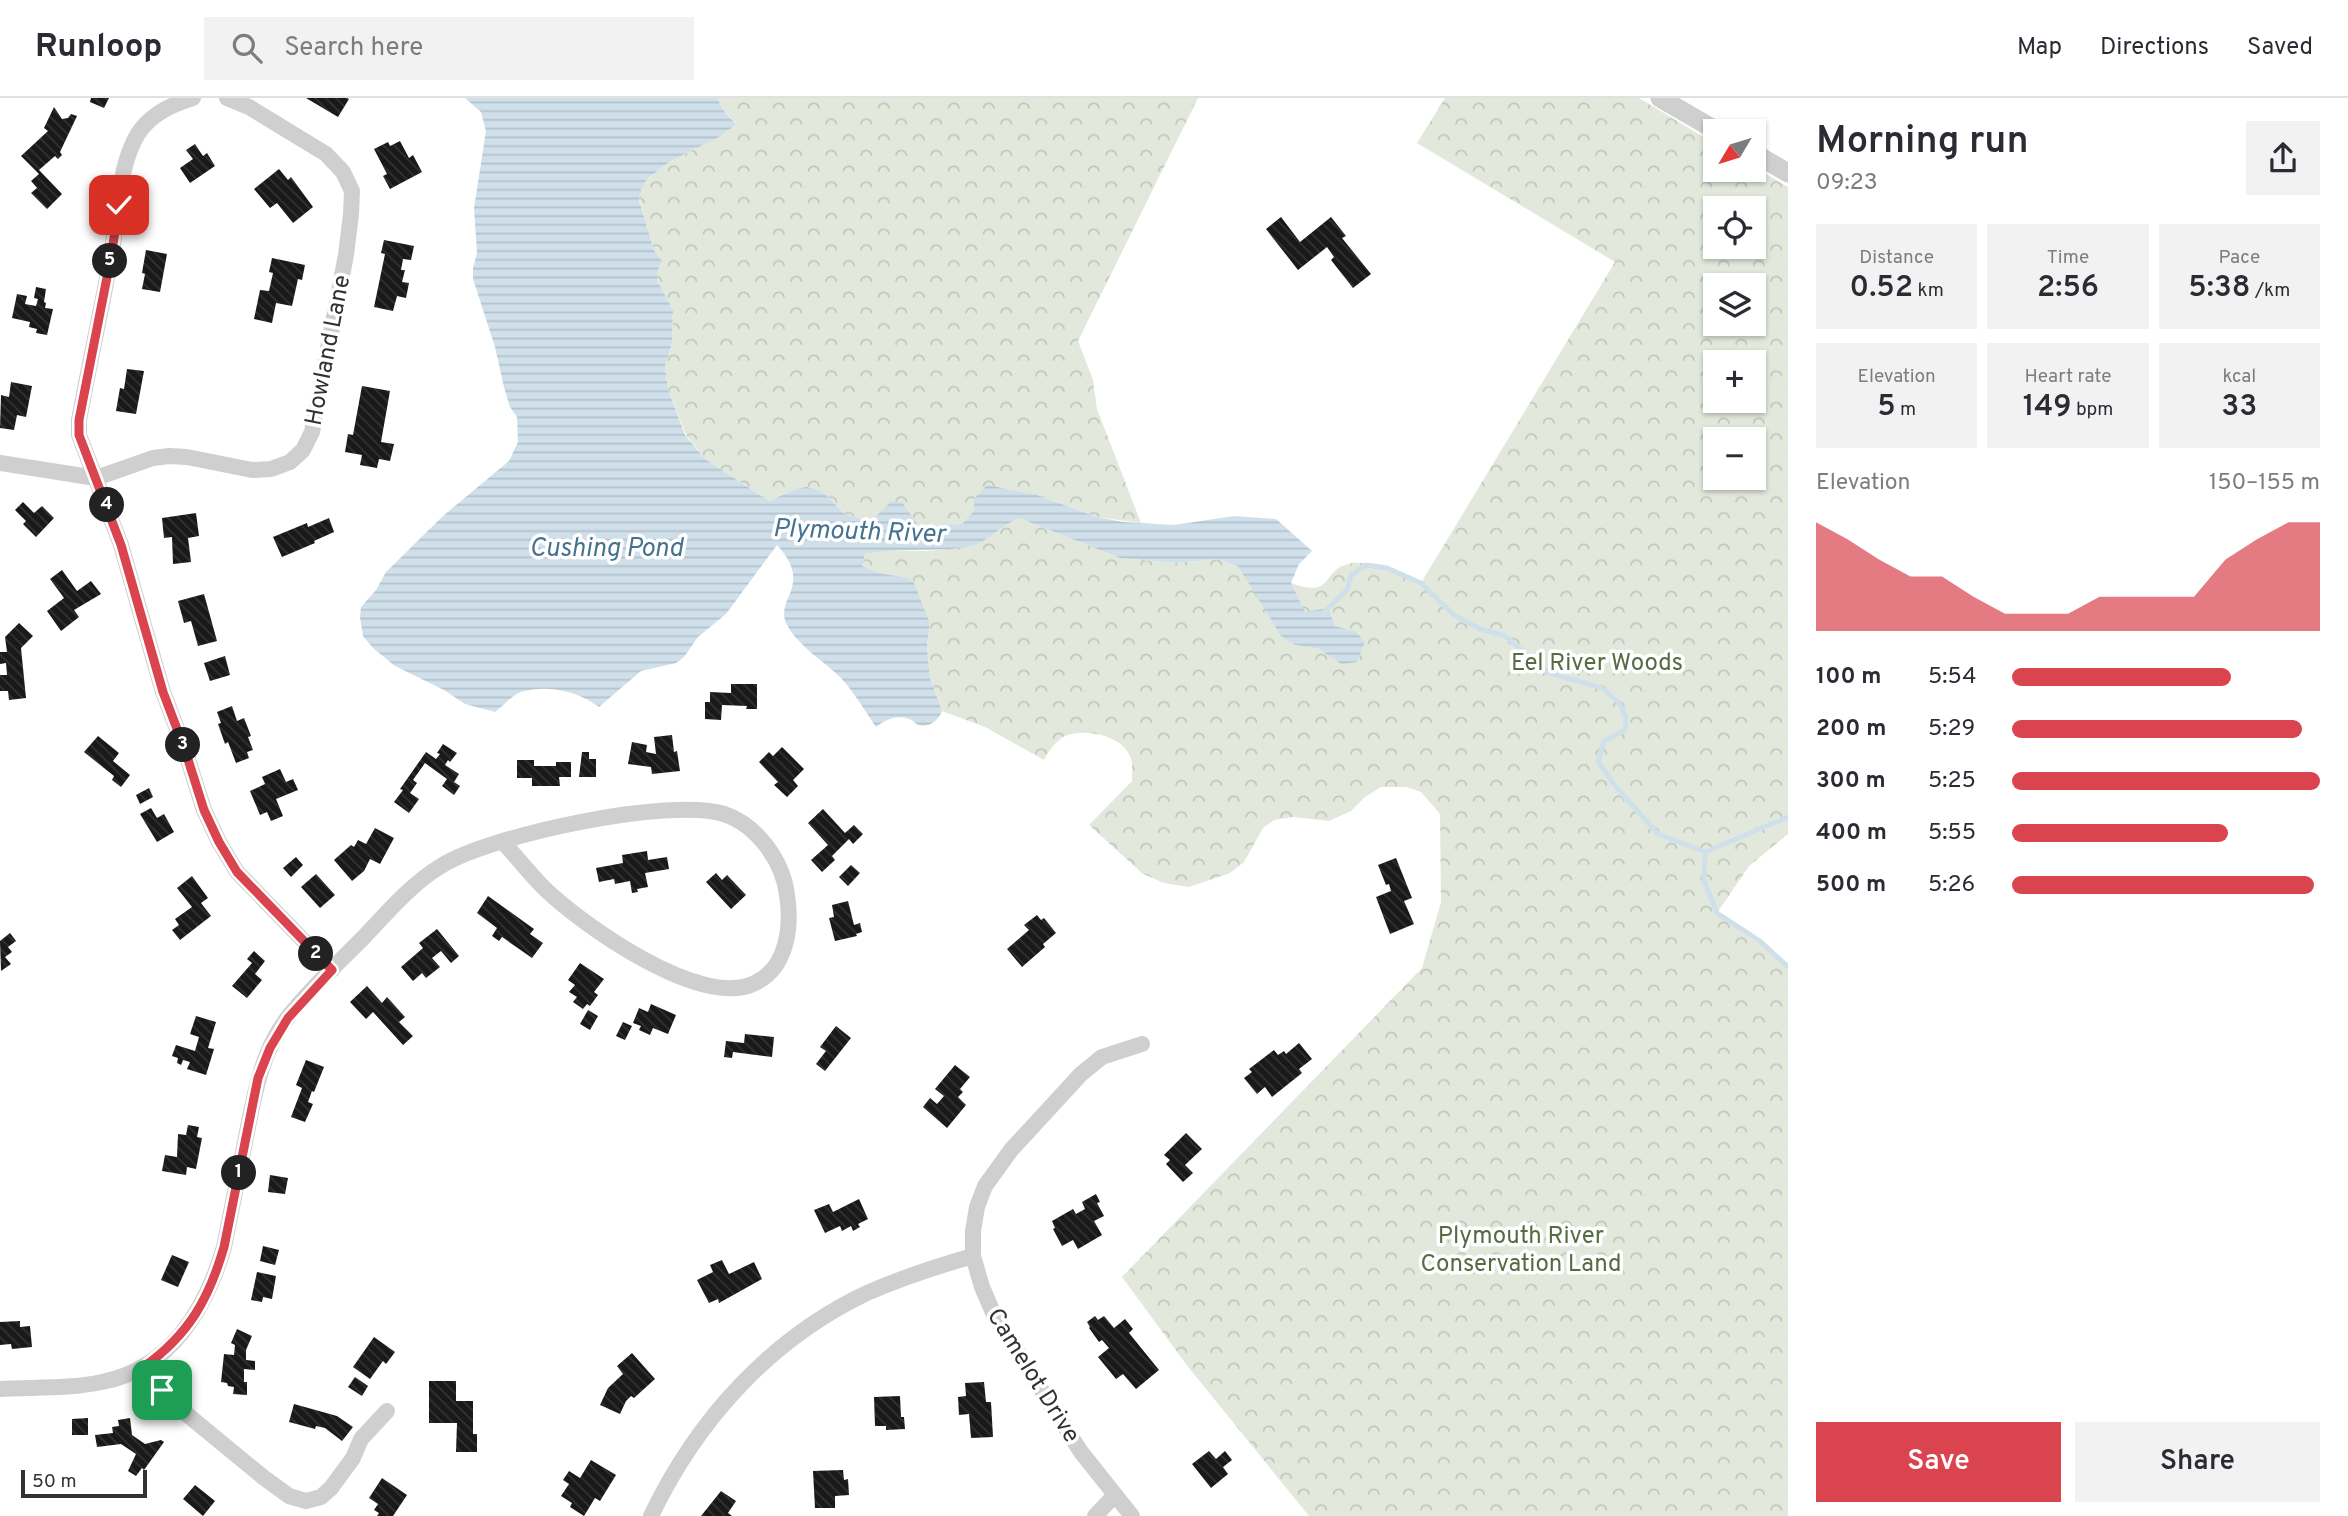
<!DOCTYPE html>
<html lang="en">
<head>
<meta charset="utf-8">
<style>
  body { margin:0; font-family:Overpass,sans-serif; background:#f2f2f3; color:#2b2b33; height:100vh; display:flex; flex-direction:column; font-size:26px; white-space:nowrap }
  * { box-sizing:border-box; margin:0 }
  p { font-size:23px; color:#7c7c81 }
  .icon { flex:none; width:38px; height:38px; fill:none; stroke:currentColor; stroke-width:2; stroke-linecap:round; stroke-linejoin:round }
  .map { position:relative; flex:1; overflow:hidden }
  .drawer { display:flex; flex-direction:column; background:#fff; width:560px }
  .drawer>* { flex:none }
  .needle { width:46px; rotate:232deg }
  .controls { position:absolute; left:1703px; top:21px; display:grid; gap:14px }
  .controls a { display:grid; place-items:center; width:63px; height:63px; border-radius:0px; background:#fff; box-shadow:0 2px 5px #0004; font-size:35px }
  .scale { position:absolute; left:21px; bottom:18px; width:126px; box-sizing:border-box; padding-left:7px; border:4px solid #323232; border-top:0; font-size:19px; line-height:24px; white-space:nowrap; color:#323232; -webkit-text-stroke:5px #fff; paint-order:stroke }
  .pin { position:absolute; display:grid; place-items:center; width:60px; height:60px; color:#fff; margin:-30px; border-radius:14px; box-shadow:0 4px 10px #0006 }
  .km { position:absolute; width:35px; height:35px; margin:-18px; border-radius:50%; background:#222; color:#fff; font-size:19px; line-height:35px; text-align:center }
  .round { display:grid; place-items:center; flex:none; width:74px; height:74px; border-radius:0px; background:#f2f2f3 }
  .headline { display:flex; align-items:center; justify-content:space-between; height:119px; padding:0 28px }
  h1 { font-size:38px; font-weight:600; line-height:52px }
  .stats { display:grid; grid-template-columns:repeat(3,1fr); gap:10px; height:119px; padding:7px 28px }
  .stats div { display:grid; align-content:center; border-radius:0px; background:#f2f2f3; text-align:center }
  .stats b { font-size:30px; font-weight:600 }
  .stats small { font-size:19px; font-weight:400 }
  .stats p { font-size:19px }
  .chart { height:196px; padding:14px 28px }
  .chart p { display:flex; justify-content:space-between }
  .chart svg { width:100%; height:126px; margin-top:7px; fill:#d9444e; opacity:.7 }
  .action { display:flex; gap:14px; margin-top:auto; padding:14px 28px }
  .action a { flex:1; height:80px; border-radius:0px; background:#d9444e; color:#fff; font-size:28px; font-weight:600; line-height:80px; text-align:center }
  .action a+a { background:#f2f2f3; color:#2b2b33 }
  ul { padding:0 28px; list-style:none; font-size:23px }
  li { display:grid; grid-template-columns:112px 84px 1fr; align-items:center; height:52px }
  li i { height:18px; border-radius:9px; background:#d9444e }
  header { display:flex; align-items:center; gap:42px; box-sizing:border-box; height:98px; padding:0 35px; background:#fff; border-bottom:2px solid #e1e1e2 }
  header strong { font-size:33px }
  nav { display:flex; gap:38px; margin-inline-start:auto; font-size:24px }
  .search { width:490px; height:63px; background:#f2f2f3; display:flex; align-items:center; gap:18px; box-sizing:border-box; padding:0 24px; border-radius:0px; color:#7c7c81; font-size:26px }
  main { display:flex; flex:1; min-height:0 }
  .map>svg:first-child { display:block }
  .forest { fill:url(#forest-crowns); fill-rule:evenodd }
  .water { fill:url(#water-rules) }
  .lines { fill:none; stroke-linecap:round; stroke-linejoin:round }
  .stream { stroke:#d0e0eb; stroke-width:5 }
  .building { fill:url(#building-back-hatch) }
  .minor { stroke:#cfcfcf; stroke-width:16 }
  .tertiary { stroke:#cfcfcf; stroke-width:19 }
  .route-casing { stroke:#fff; stroke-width:14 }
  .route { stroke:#d9444e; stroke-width:9 }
  .labels { text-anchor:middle; stroke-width:7; stroke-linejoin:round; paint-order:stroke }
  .street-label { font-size:24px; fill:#323232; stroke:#fff }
  .park-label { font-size:24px; fill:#556b42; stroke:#fff }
  .water-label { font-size:26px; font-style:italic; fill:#45728f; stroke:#fff }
</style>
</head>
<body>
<header>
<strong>Runloop</strong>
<div class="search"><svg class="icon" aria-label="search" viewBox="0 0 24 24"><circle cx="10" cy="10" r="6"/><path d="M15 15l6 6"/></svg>Search here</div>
<nav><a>Map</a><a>Directions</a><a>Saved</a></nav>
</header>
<main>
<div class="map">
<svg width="1788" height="1418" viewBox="0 0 1788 1418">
  <defs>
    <pattern id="forest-crowns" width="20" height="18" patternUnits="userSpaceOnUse" patternTransform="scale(1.75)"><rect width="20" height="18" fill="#e2e8dc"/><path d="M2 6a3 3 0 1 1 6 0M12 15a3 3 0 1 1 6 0" fill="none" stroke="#c2c7bd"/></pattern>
    <pattern id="water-rules" width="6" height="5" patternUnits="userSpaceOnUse" patternTransform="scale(1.75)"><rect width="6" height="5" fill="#d0e0eb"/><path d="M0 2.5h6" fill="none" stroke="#b3c1ca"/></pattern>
    <pattern id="building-back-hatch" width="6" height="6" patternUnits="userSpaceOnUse" patternTransform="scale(1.75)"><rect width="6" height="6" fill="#191919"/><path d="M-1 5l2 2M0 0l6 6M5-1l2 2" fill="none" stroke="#323232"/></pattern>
  </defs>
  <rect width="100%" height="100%" fill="#fff"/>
  <g class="forest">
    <polygon points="717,0 1198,0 1078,243 1093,282 1097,311 1141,425 1097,419 1037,397 975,413 962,426 918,427 903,405 868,422 845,416 822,393 793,392 769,403 704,360 686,337 668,291 665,269 672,245 673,212 657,182 657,175 662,163 654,152 639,101 640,91 647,81 669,64 721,38 736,25 724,13"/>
    <path d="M1445,0H1639L1715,46V72H1754V69L1788,89V736L1749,768L1717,815L1760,843L1788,869V1418H1309L1189,1270L1122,1179L1422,870L1441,804L1440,716L1421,694L1407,689H1381L1365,699L1351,713L1329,723L1293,719L1274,722L1263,730L1244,764L1230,775L1189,789L1164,785L1143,776L1089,727L1132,683C1132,676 1133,667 1131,661C1124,637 1085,630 1065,638C1057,642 1048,653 1044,662L985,629L942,613L930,580L927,548L930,526L904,479L884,476L862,468L865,456L887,452L926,453L971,449L994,435L1002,427L1019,420L1120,460L1177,465L1218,461L1239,468L1257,497L1295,547L1319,551L1341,566L1355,533L1335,528L1305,515L1291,485C1334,501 1321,473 1348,466C1367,460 1404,477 1421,485L1615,164L1417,45ZM1715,110H1754V149H1715ZM1715,187H1754V226H1715ZM1715,264H1754V303H1715ZM1715,341H1754V380H1715Z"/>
  </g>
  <path class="water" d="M465,0H717L724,13L736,26L721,38L669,64L647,81L641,91L639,102L654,152L662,163L657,175V182L673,212L672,245L665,269L668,291L685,337L704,360L769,403L793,392L806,389L822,393L845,416L868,422L880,415L891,403L903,405L918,427L962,426L974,413V401L987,387L1037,397L1097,419L1123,424L1174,427L1234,418L1276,421L1312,453L1299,466L1291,485L1305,514L1328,510L1335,528L1355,533L1365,544L1357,564L1341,566L1319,551L1295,547L1281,538L1238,468L1218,461L1177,465L1120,460L1019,420C1000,428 990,441 973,448C966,450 958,450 951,451C922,453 893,450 865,456L862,468L884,476L905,479L914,485L930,526L927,548L930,580L942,613C939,622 929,630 919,627C915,626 913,622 909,621C896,616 885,622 876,629C865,613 854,594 841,580C823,562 800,550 787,527C773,500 815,489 777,447L726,516L698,539L684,559L676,565L641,573L599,609C578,593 547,586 521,594C512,597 503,608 495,614L465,606L444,592L395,568L373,550L363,538L360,519L361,509L376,492L386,474L443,418L509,363L518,344L517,319L510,309L504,289L495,249L473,181V170L477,155L474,110L486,33L481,14Z"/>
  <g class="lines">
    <g class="stream">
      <polyline points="1323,515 1347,492 1351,477 1366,467 1387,470 1421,485 1454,517 1480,531 1505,538 1547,574 1602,590 1620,606 1626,621 1625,632 1604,643 1598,663 1616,689 1658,736 1705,754 1704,782 1717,815 1760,843 1788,869"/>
      <polyline points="1705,754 1788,719"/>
    </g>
  </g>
  <g class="building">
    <polygon points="91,0 109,0 104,10 90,4"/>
    <polygon points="306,0 347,0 349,1 338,19"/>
    <polygon points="54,9 62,21 68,20 71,16 77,18 60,54 62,57 58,61 55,58 39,72 62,96 47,111 31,95 37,90 31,83 39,76 21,58 48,33 44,30"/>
    <polygon points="400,43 409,60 413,57 422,74 390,91 383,78 387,76 374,51 388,44 390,48"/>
    <polygon points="195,46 203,58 207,55 215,68 190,85 180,70 193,61 186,52"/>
    <polygon points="279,71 288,82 291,79 313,109 293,125 277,105 270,110 254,91"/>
    <polygon points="1281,119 1300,144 1331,119 1346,138 1342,140 1371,176 1353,190 1331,162 1334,159 1327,149 1298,172 1266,131"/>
    <polygon points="384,142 414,148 411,162 403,161 401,172 405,172 402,184 409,185 406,200 397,198 393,213 374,209 385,156 381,155"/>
    <polygon points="146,152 167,156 160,194 142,191 145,176 142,175"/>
    <polygon points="272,160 305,167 302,182 298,181 292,208 276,205 272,225 254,221 260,192 269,193 273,175 269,174"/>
    <polygon points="36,189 46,191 44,204 46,205 45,210 53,211 47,237 36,235 37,231 29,229 30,224 12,220 17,196 27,198 25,206 36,208 38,201 34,200"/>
    <polygon points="127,271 144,273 136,316 116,313 120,290 124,291"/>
    <polygon points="11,284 32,288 26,319 17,317 14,332 0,330 1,297 9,299"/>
    <polygon points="362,288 390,293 381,344 394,346 390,363 379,361 377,370 360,367 362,357 345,354 348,336 353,337"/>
    <polygon points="23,404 34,415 42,408 54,420 36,439 23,426 26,423 15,412"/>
    <polygon points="196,415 199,438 188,440 191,464 173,466 172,439 164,440 162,420"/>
    <polygon points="329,420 334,434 314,443 315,445 282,459 273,439 307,425 308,429"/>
    <polygon points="62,472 77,493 91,483 101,496 74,512 79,519 61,533 47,513 64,500 50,481"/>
    <polygon points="204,496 217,543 198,548 191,523 184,525 178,503"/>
    <polygon points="19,525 33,538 21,550 26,600 9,602 8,593 0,593 0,577 7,577 6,565 0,566 0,554 7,554 5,539"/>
    <polygon points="225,558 230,577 210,583 204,565"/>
    <polygon points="731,586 757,586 757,611 746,611 747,608 722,607 721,622 705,621 705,604 710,604 710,594 731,595"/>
    <polygon points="232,608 237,623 244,620 251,638 248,639 253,652 247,654 249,660 236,665 228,644 225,646 218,626 221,625 217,614"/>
    <polygon points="672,637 674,654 677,653 680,673 652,676 651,669 628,666 632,644 647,647 646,654 656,656 654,639"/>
    <polygon points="98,638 119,655 113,663 130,677 121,689 112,682 114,678 84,654"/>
    <polygon points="443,646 457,655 450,664 448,662 445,667 459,676 454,684 460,688 454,697 442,688 447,681 425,665 413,682 417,685 410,695 419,701 409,715 394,704 403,692 400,691 426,654 436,661 440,656 437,655"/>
    <polygon points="782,649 804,671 793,682 798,688 787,699 774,687 778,684 759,664 769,654 773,658"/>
    <polygon points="582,654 589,654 589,661 596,661 596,679 579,679"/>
    <polygon points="517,662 534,662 534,668 556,668 556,664 571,664 571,679 559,679 560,688 532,688 532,680 517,680"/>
    <polygon points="280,671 286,684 293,681 298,692 276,701 283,718 271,723 267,714 260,717 250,693 265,686 262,679"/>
    <polygon points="149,690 153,699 140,706 136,697"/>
    <polygon points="151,710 157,720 164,716 174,734 157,744 140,716"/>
    <polygon points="823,711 845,735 854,727 863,736 853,746 849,741 832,758 835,762 822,774 811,762 828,747 808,725"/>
    <polygon points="375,730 394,740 380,766 370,761 364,773 352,783 334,762 351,747 354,749 358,742 366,746"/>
    <polygon points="647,753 648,762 667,759 669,771 645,775 648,789 637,791 638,794 632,795 630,783 615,786 614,781 599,784 596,770 623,765 622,757"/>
    <polygon points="296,759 303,767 291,779 283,770"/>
    <polygon points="1396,760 1412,800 1404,803 1414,826 1390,836 1376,799 1391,793 1389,786 1386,787 1378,767"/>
    <polygon points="851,767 860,775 848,788 839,779"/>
    <polygon points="716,775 722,782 727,777 746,797 731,811 706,784"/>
    <polygon points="316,776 335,797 320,810 301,789"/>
    <polygon points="192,778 208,800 201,805 211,818 180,842 172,832 179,827 175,821 192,809 177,790"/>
    <polygon points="488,798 534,831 530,836 543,845 532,860 502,839 499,843 492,838 497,830 477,815"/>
    <polygon points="848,803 854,827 860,825 862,834 856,836 857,838 835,843 829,820 834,819 832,807"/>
    <polygon points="1037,817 1041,822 1044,820 1056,835 1043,846 1045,849 1022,869 1007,851 1029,832 1024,827"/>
    <polygon points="437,831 459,858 451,865 441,853 432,860 440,869 426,880 422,875 413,883 401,869 423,850 419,845"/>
    <polygon points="10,835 16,843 8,849 12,854 5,859 11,866 1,873 0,843"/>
    <polygon points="254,853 265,863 255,876 262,882 247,900 232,888 252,865 247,861"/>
    <polygon points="580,865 604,881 594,894 598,897 590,908 587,906 583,911 573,904 577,899 569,894 575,887 568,882"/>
    <polygon points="367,888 382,905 387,899 405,919 399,924 413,938 403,947 373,914 366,921 350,904"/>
    <polygon points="651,906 676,917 668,936 653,930 650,937 639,932 641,928 633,925 639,910 648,914"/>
    <polygon points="588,912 598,918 590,932 580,926"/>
    <polygon points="196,918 216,924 208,950 214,951 206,977 187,971 190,964 183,962 181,967 177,965 178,960 172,958 176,947 195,953 199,939 190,936"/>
    <polygon points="623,924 632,928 625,942 616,938"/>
    <polygon points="836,928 851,940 825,973 816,966 826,953 820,949"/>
    <polygon points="745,936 774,939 772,959 733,954 732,960 724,959 726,943 744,945"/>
    <polygon points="1299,945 1312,961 1299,971 1302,975 1272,999 1265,989 1257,996 1244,980 1252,974 1249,971 1274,952 1278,957 1284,953 1286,956"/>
    <polygon points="306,962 324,969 314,994 312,993 308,1004 313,1006 305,1024 291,1019 302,990 296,987"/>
    <polygon points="955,967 970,979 960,991 963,994 958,999 966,1007 947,1030 923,1009 930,1000 937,1006 944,998 935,991"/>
    <polygon points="188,1027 199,1029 197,1039 202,1040 196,1071 187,1069 186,1077 162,1073 165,1057 177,1059 178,1036 186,1037"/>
    <polygon points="1186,1035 1202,1051 1185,1067 1193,1075 1183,1084 1166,1066 1170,1062 1164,1057"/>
    <polygon points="270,1077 288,1080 285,1096 268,1094"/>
    <polygon points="1096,1096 1100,1104 1097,1105 1104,1118 1094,1123 1102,1137 1078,1151 1073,1142 1062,1148 1053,1131 1055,1130 1052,1123 1073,1111 1076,1116 1085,1111 1082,1104"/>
    <polygon points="859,1101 868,1121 858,1126 860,1129 853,1133 851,1128 842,1133 840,1128 825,1135 814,1112 829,1106 833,1114"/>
    <polygon points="263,1148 279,1152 275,1167 260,1163"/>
    <polygon points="172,1157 189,1164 178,1189 161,1182"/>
    <polygon points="722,1162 729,1176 754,1164 762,1181 719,1205 718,1201 709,1205 697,1182 713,1174 710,1167"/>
    <polygon points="257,1174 276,1178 272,1201 263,1199 262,1204 251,1202"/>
    <polygon points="1095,1218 1098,1222 1104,1218 1114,1230 1125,1221 1133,1231 1129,1235 1159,1272 1136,1291 1123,1276 1116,1281 1098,1259 1109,1250 1102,1242 1099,1244 1089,1230 1090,1229 1087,1224"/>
    <polygon points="20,1223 20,1229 30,1228 32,1249 12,1251 11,1246 0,1247 0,1224"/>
    <polygon points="237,1231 252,1238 246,1252 246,1262 255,1263 255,1272 244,1271 244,1284 247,1284 247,1297 233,1296 234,1289 228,1288 227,1285 221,1284 224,1256 234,1257 235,1247 231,1245"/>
    <polygon points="374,1239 395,1254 386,1266 383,1263 370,1281 353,1269"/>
    <polygon points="632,1255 655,1281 634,1300 631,1298 626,1303 620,1316 600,1307 608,1290 623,1276 617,1268"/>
    <polygon points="355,1279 368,1288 362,1298 348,1289"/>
    <polygon points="429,1283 456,1283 456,1303 473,1303 473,1336 477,1336 477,1354 456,1354 457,1325 429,1325"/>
    <polygon points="984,1284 986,1304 991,1304 993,1339 971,1340 969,1316 959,1317 958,1299 966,1298 965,1285"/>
    <polygon points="900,1298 901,1319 904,1319 905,1331 886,1332 886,1328 875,1328 874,1299"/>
    <polygon points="294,1306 337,1318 353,1329 342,1343 325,1330 316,1328 315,1331 289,1324"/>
    <polygon points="88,1320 88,1337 72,1337 72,1321"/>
    <polygon points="130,1320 132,1337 145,1346 161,1342 164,1344 144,1372 142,1370 136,1378 128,1373 136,1356 121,1346 97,1349 95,1337 113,1335 112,1329 119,1328 118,1322"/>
    <polygon points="1209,1353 1216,1361 1225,1353 1232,1362 1223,1369 1228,1376 1211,1390 1192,1366"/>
    <polygon points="591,1362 616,1377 600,1403 595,1400 584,1418 570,1409 572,1405 561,1398 569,1386 563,1382 569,1373 580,1380"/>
    <polygon points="843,1372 844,1382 848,1381 849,1397 835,1398 835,1410 815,1410 813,1373"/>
    <polygon points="382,1380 407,1397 393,1418 377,1418 379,1415 374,1412 378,1406 369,1400"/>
    <polygon points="195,1387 215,1403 203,1418 183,1401"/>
    <polygon points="721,1393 736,1403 728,1415 732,1418 701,1418"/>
  </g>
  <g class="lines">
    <g class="minor">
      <path d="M193,0C169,7 145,19 134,43C117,78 118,121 111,159C101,213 89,268 79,322V337L121,447L163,594L185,652L204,712L219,744L237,774L332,872"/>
      <polyline points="0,365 96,380 153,360 169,358 187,359 252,372 271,371 290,364 303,352 312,334 346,157 351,116 352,93 343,74 326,56 249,9 227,0"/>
      <polyline points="145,1268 161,1292 184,1314 263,1379 289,1398 306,1403 321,1399 331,1390 353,1360 361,1341 387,1313"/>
      <path d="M0,1291C33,1289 69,1291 102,1284C170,1271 206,1211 224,1149C231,1114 238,1079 245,1044C254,1000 260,955 288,919C310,891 337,866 362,841C387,815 411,786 441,768C490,737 670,699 724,716C757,727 783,763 787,797C792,829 787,870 755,885C702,912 582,827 544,790C529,775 516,758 502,743"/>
      <path d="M651,1418C697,1322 770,1241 867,1195C901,1180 938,1168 973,1158"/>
      <polyline points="1095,1418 1115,1397"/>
      <polyline points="1132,1418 1081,1354 995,1219 982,1189 973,1158 973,1133 977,1109 985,1088 1011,1052 1081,976 1102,959 1142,946"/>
    </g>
    <g class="tertiary">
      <polyline points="1660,0 1717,33"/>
      <polyline points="1754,55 1788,75"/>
    </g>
  </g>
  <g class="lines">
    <defs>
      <path id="route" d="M119,107L111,159L79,322V337L121,447L163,594L185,652L204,712L219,744L237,774L332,872L288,920L270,950L258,980L224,1149C209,1201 189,1236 145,1268L162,1292"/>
    </defs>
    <use href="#route" class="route-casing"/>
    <use href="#route" class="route"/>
  </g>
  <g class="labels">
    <g class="street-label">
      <text transform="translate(327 252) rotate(-79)" y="8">Howland Lane</text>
      <text transform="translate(1034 1277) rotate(58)" y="8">Camelot Drive</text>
    </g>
    <g class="park-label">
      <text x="1597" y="572">Eel River Woods</text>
      <text x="1521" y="1145">Plymouth River<tspan x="1521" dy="28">Conservation Land</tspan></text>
    </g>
    <g class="water-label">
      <text transform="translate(859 432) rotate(2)" y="9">Plymouth River</text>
      <text x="606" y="458">Cushing Pond</text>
    </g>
  </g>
</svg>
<div class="controls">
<a><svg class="needle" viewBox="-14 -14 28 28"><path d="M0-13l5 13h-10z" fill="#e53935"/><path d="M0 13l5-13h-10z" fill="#7c7c81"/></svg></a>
<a><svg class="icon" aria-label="locate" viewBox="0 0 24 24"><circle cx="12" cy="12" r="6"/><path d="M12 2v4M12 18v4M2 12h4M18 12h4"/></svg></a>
<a><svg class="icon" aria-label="layers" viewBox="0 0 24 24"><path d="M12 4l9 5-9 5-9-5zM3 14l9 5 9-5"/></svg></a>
<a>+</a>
<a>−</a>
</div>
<div class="scale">50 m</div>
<div class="pin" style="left:162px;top:1292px;background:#1e9e55"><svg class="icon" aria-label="arrive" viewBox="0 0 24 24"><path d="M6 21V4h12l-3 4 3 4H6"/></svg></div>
<div class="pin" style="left:119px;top:107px;background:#d93025"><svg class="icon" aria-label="check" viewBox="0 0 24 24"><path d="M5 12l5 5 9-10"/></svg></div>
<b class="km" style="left:239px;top:1075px">1</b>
<b class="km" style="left:316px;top:856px">2</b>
<b class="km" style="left:183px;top:647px">3</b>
<b class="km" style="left:107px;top:407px">4</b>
<b class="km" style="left:110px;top:163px">5</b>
</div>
<section class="drawer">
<div class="headline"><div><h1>Morning run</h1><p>09:23</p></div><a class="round"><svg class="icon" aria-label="share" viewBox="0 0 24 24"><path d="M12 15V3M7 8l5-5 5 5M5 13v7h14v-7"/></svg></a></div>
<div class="stats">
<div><p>Distance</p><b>0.52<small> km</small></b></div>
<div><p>Time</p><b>2:56</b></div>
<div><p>Pace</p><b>5:38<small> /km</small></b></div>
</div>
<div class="stats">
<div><p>Elevation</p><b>5<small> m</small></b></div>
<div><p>Heart rate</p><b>149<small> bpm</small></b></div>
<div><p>kcal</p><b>33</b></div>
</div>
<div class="chart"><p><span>Elevation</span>150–155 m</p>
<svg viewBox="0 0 160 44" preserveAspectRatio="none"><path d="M0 44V6L10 12L20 19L30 25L40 25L50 32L60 38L70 38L80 38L90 32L100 32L110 32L120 32L130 19L140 12L150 6L160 6V44z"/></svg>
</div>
<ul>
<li><b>100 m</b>5:54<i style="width:71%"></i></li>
<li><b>200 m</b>5:29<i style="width:94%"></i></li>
<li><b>300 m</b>5:25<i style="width:100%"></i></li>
<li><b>400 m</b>5:55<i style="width:70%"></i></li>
<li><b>500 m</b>5:26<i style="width:98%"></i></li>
</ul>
<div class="action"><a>Save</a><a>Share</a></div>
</section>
</main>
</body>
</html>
